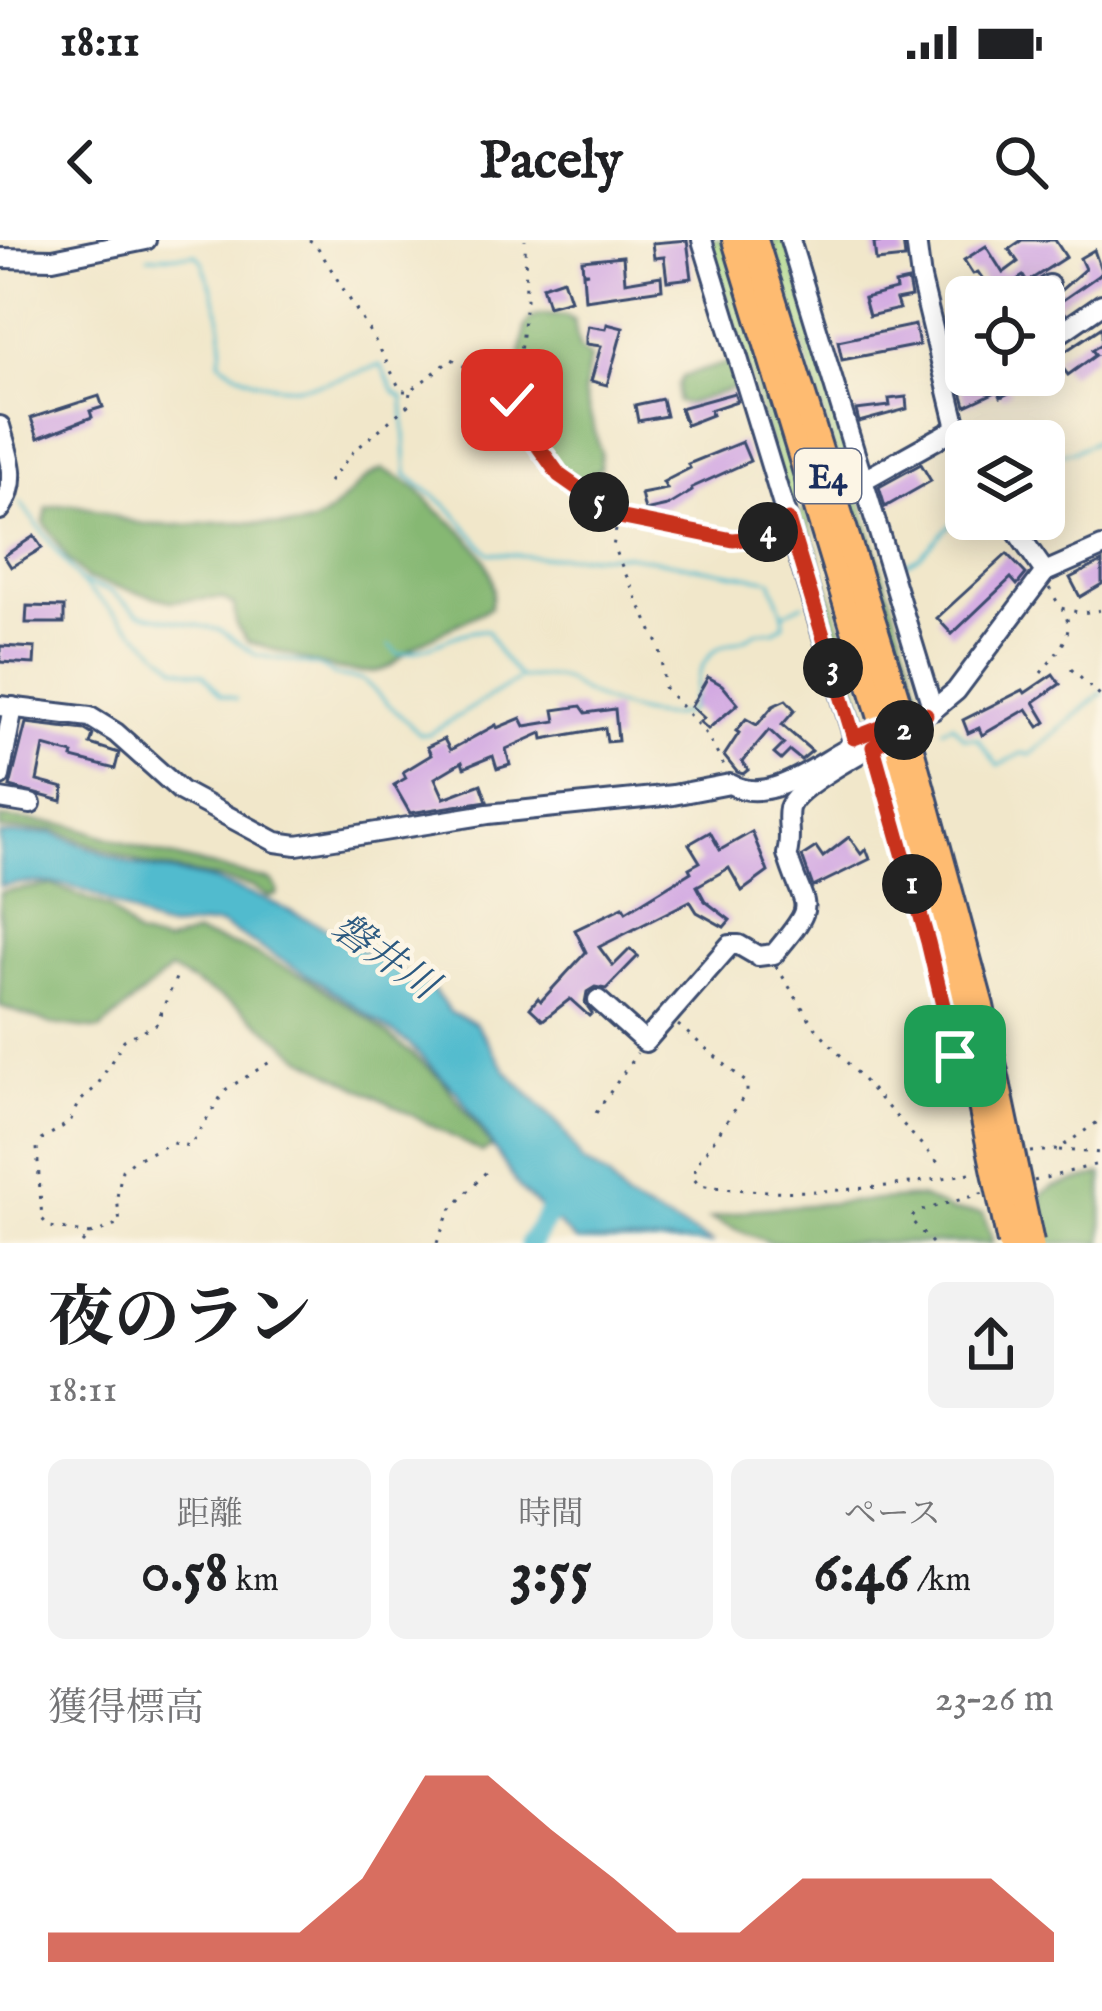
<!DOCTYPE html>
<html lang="ja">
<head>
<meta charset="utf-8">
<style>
  body { margin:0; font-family:"IM FELL English","Noto Serif JP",serif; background:#f2f2f2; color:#202124; height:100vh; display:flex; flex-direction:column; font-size:45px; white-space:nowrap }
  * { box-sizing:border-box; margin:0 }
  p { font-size:39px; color:#757577 }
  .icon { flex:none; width:66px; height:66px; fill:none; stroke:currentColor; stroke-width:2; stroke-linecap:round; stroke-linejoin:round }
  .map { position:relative; height:1003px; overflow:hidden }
  .side { display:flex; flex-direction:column; background:#fff; flex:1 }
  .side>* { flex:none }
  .buttons { position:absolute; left:945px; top:36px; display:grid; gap:24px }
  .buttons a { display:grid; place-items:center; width:120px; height:120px; border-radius:18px; background:#fff; box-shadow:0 6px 30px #0003; font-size:60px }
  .pin { position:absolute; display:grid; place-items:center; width:102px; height:102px; color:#fff; margin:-51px; border-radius:24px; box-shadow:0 6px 18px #0006 }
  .km { position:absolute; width:60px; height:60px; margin:-30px; border-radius:50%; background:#222; color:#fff; font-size:33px; line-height:60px; text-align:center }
  .round { display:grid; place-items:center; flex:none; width:126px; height:126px; border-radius:18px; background:#f2f2f2 }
  .headline { display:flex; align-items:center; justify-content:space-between; height:204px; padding:0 48px }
  h1 { font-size:66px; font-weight:700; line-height:90px }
  .stats { display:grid; grid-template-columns:repeat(3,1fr); gap:18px; height:204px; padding:12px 48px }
  .stats div { display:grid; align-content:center; border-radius:18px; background:#f2f2f2; text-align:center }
  .stats b { font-size:60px; font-weight:700 }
  .stats small { font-size:33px; font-weight:400 }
  .stats p { font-size:33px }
  .chart { height:336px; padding:24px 48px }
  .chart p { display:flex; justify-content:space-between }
  .chart svg { width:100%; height:216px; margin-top:12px; fill:#c8321e; opacity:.7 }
  .status { display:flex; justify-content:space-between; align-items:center; height:84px; padding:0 60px; background:#fff; direction:ltr }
  .status svg { height:33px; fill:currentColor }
  header { display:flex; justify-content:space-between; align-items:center; height:156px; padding:0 48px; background:#fff; font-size:54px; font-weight:700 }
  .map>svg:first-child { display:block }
  .green { fill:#a9d886; stroke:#628472; stroke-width:3 }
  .forest { fill:#86b873; stroke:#507468; stroke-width:3 }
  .water { fill:#51bbce; stroke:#367596; stroke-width:3 }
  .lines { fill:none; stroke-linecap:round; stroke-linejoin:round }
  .stream { stroke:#51bbce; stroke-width:3 }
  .river { stroke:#51bbce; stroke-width:21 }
  .building { fill:#d1a7e2 }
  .minor-casing { stroke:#3b4b6e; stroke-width:24 }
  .highway-casing { stroke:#3b4b6e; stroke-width:30 }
  .path { stroke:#3b4b6e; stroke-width:3; stroke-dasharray:3 9; stroke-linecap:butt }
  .minor { stroke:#fff; stroke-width:18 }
  .highway { stroke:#febb71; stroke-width:24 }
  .highway-bridge-casing { stroke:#3b4b6e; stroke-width:30; stroke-linecap:butt }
  .highway-bridge { stroke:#febb71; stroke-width:24 }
  .route-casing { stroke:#fff; stroke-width:24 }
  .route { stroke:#c8321e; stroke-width:15 }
  .labels { text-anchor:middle; stroke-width:9; stroke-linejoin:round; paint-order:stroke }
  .shield { fill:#fcf5e5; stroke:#5e6a86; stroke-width:3 }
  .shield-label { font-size:33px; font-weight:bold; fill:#1b2f5e }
  .water-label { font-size:39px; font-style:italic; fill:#2b5980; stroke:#fcf5e5 }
</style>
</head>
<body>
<div class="status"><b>18:11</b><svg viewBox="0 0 49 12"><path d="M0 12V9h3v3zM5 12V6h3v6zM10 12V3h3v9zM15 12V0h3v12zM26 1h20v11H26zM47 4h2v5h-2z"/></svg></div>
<header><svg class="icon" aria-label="back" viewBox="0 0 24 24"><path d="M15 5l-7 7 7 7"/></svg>Pacely<svg class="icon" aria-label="search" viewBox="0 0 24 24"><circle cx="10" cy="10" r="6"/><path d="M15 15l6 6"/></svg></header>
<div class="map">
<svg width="1102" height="1003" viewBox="0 0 1102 1003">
  <rect width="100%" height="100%" fill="#fcf5e5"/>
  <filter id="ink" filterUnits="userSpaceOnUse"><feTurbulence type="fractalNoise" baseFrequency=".00833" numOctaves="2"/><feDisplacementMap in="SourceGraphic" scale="24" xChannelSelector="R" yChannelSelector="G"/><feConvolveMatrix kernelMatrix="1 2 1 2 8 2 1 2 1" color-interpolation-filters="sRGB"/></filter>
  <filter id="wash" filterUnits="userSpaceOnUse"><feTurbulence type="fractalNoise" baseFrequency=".004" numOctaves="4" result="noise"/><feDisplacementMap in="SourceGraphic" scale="48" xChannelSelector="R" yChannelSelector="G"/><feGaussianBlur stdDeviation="2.7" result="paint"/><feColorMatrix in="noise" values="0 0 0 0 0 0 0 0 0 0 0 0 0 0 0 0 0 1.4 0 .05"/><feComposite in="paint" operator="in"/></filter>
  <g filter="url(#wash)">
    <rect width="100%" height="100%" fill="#f1e7ca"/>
    <g class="green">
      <polygon points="709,0 724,0 802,263 790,266"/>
      <polygon points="772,0 787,0 854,240 845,245"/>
      <polygon points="857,250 923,464 913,469 846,253"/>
      <polygon points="805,270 869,483 859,485 795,277"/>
    </g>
    <g class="forest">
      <path d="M541,75L566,76L574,81L579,108L590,118L584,154L601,213L600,229L579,239C554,230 523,192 519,165C514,142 523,111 525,87L531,78Z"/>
      <polygon points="733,121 740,142 736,148 686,164 678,162 678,145 682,137"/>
      <path d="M383,229C394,235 408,241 417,249C425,256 430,265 438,271C468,294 503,325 490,367C464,383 433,394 407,412C400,417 393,427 385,429C347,442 286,411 248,402L236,385L234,365L222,358L171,361L87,339L68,320L44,282L47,268C81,256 110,280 145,284C176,288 206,282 237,282C258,281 281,289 302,286C337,280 351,241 383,229Z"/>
      <polygon points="0,578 71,585 145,610 272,641 278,650 277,655 269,657 252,647 215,638 145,625 56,590 0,590"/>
      <polygon points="53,645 110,668 136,696 165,704 196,694 245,709 307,738 370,780 441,838 492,907 482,912 303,818 241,768 170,730 100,790 51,784 0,766 0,652"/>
      <polygon points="1102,934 1102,1003 1046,1003 1041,955 1053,947"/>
      <polygon points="920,957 952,971 983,973 993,1003 771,1003 710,979 753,969"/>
    </g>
    <path class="water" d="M53,593L133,625L205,638L266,660L340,695L368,715L433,750L451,773L475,783L507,832L562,888L582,921L609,938L626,960L714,1003L576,1001L521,950L458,853L408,803L323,744L222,685C201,682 184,690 164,688C152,687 140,677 129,672C79,645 57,637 0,646V595Z"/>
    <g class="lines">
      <g class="stream">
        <path d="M148,17L196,14L202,21C213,54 229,86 219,121C276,163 320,146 381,125L394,152L403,157L407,235L450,268L489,313L541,317L627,315L771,340L783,374"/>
        <polyline points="1044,216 1075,211 1102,198"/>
        <polyline points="20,262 80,342 176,427 204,434 220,454 236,459"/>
        <polyline points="899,327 920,316 966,268"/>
        <polyline points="80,342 110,351 139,373 220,390 256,415 318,426 337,436 363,440 420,494 429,494 517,440"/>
        <path d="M389,405L398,414C431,412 455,390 487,390L499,413L520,438C532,438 548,435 560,438C568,440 577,449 585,453C611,465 664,486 690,470C697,442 698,414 729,404C741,400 746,400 756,392L774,391L784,384L783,374L803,364"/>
        <polyline points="943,489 952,484 964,498 977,498 998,526 1022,513 1030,515 1102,453"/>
      </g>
      <polyline class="river" points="530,1003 562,953"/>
    </g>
    <g id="blocks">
      <g class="building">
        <polygon points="687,0 692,38 667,41 664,17 654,18 652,3"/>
        <polygon points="899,0 903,0 905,18 876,21 874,3"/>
        <polygon points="1022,0 1055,0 1066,17 1027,42 1023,36 994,55 978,32 973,34 964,20 986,6 1003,33 1018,22 1009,9"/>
        <polygon points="1094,10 1102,33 1057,64 1065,73 1053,82 1044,65 1085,29 1080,18"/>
        <polygon points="623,16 625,42 661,36 662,49 585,60 583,33 588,32 583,32 582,20"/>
        <polygon points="563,39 570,60 548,66 542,46"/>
        <polygon points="908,41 911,57 896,60 899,69 869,76 864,58 896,50 895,44"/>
        <polygon points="607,84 623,88 607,145 591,141 601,106 586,104 586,96 588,86 606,89"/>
        <polygon points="915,85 919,105 842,120 838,101"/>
        <polygon points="1102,87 1102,104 1092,110 1096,115 1068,135 1055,118"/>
        <polygon points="989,135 1001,135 1011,152 1001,157 998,151 966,166 961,148"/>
        <polygon points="734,153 737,161 710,170 712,175 686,185 680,168"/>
        <polygon points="99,156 103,167 90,171 92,177 38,198 31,178"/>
        <polygon points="906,157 907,169 859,182 856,170 890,166 889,159"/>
        <polygon points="662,159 666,176 638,181 635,165"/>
        <polygon points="997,179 1009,201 977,201 973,191"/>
        <polygon points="742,202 750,221 691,248 692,251 667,266 645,271 641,254 667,249 663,242 690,228 688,224"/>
        <polygon points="921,224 931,241 885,267 879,247"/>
        <polygon points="34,296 42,308 11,327 4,316"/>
        <polygon points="1007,314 1026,334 1017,345 1011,338 952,394 937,378"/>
        <polygon points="1102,322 1102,344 1080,357 1070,338"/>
        <polygon points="27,366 64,367 64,383 26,383"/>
        <polygon points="0,406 35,408 34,424 0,422"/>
        <polygon points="1053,434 1060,444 1034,462 1046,482 1039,487 1027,469 982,495 979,488 968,493 963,480 1023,450 1025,453"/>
        <polygon points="708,437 722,445 738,464 708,489 700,482 704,478 691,466"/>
        <polygon points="786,460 795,470 782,485 812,511 801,520 790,511 781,520 774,514 784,504 769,490 742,522 748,530 743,534 737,532 724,516 739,493 736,491 746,479 757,485 773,466"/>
        <polygon points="581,466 586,473 615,469 618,501 607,502 605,488 543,499 542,493 506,509 510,525 497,529 493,516 464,528 462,522 435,538 444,558 481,544 487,561 410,573 394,545 406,538 403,532 431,515 427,507 444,499 450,510 496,485 497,488 521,478 525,486 556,481 554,470"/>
        <polygon points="26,483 85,490 93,495 90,504 119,513 115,529 72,518 73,514 44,506 37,541 64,548 62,561 10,547"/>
        <polygon points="710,592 720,610 752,592 768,632 742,651 729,628 697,646 705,661 730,680 724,687 697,672 690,661 599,707 613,726 630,709 638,716 606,749 595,747 587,752 585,763 592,773 589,776 570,759 543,780 530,768 538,758 541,761 586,712 575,690 623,667 626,672 691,632 689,628 700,622 689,604"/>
        <polygon points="849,597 861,614 866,609 870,619 813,647 802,616 816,607 823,617"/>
      </g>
    </g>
  </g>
  <g filter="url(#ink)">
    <use href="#blocks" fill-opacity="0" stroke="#3b4b6e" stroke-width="3"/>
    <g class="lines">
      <defs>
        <g id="minor">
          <polyline points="702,0 854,498 933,470 790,0"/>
          <polyline points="916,0 921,39 957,188 966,211"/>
          <polyline points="0,18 53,19 146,0"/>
          <polyline points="1031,57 1049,45"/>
          <polyline points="1044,104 1102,64"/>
          <path d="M0,186C9,218 20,241 0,270"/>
          <polyline points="862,241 957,188"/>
          <polyline points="1045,332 1102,307"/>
          <path d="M0,466L90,477L116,493L181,551L276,602L297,605L488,574L673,555L730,544C768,565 812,528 847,509L854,498"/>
          <polyline points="933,470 956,451 1045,332 1008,279"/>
          <polyline points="0,536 13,467"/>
          <polyline points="0,559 31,564"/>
          <path d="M598,760L645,802L730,705H739L758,716L774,714C821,658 804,673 787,614C792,595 786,581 789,568C796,545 875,505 897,493"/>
        </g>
        <g id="highway">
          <polyline points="735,0 882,481"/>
          <polyline points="755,0 901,472"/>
        </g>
      </defs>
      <use href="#minor" class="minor-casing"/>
      <use href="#highway" class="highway-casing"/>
      <g class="path">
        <polyline points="309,0 315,3 379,107 401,151 410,151 452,119 464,126 480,165 523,185 559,235 619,277 733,300 755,299 776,287"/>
        <polyline points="512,180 526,61 525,0"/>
        <polyline points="329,242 353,212 408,165 410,152"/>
        <polyline points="618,278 613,307 660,408 664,447 707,495 726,530"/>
        <polyline points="1049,348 1061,368 1082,373 1102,370"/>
        <polyline points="1071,429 1102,458"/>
        <path d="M1041,433C1056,413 1079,393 1062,369"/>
        <polyline points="776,726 814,786 940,925"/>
        <path d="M678,785L747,843V852L697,924L693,938L699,945C789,958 886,950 975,932"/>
        <polyline points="596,873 637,813"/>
        <polyline points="1059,910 1102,913"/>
        <polyline points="1030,912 1057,910 1102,879"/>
        <polyline points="1034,941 1102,923"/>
        <polyline points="90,994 50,987 42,979 37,908 41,900 70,882 78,863 97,846 124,800 156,784 176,738"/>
        <polyline points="82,1003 90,994 120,984 117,957 122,930 132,921 172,903 190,906 225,850 270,822"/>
        <polyline points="437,1003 449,972 486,932"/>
        <polyline points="932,1003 910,979 916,972 984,953"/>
      </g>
      <use href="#minor" class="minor"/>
      <use href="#highway" class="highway"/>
      <defs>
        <g id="highway-bridge">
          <polyline points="901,472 981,766 1031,1003"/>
          <polyline points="882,481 961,771 1010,1003"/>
        </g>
      </defs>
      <use href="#highway-bridge" class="highway-bridge-casing"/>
      <use href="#highway-bridge" class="highway-bridge"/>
    </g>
  </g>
  <g class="lines" filter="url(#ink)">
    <defs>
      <polyline id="route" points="512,160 512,182 523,185 559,235 619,277 733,300 755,298 788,280 854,498 916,474 926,474 873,507 928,702 955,816"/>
    </defs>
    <use href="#route" class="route-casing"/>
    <use href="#route" class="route"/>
  </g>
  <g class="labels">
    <rect class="shield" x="795" y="209" width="66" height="54" rx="9"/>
    <g class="shield-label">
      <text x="828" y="248">E4</text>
    </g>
    <g class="water-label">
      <text transform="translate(386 715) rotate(35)" y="14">磐井川</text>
    </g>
  </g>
</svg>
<div class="buttons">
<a><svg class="icon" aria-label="locate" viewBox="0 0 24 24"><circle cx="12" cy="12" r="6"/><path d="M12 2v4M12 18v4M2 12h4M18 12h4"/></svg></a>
<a><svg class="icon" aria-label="layers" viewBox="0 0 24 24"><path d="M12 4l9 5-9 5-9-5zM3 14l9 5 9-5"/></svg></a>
</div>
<div class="pin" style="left:955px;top:816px;background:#1e9e55"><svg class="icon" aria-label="arrive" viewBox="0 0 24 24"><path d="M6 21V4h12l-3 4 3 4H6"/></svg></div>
<div class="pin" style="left:512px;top:160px;background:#d93025"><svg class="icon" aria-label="check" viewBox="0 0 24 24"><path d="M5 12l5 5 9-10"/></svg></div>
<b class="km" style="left:912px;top:644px">1</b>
<b class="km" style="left:904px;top:490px">2</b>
<b class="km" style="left:833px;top:428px">3</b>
<b class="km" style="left:768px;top:292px">4</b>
<b class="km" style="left:599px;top:262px">5</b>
</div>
<section class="side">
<div class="headline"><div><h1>夜のラン</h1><p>18:11</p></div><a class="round"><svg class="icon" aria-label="share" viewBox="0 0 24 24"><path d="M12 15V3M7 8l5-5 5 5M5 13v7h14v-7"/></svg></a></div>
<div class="stats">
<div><p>距離</p><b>0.58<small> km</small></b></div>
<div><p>時間</p><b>3:55</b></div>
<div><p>ペース</p><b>6:46<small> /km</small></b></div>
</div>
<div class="chart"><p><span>獲得標高</span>23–26 m</p>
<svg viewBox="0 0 160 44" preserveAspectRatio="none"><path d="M0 44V38L10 38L20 38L30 38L40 38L50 27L60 6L70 6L80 17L90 27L100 38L110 38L120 27L130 27L140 27L150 27L160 38V44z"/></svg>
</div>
</section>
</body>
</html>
